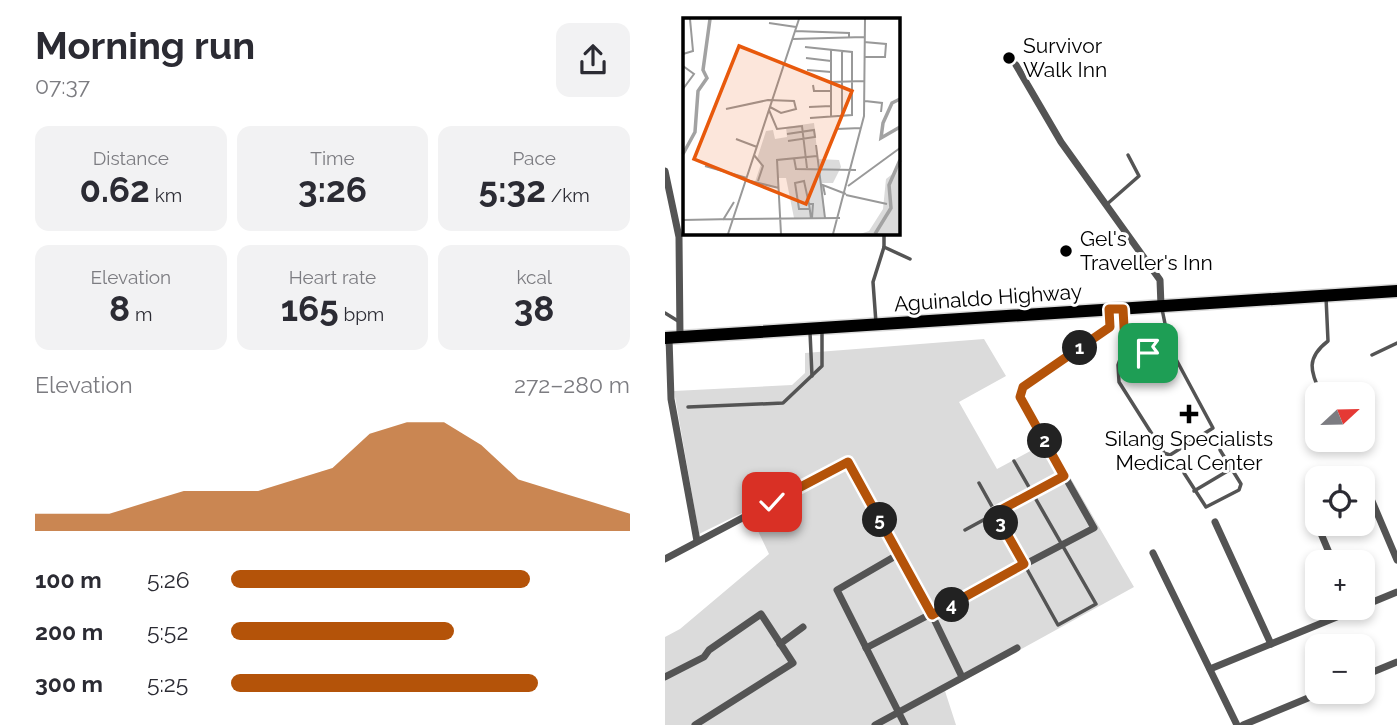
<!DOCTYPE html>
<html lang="en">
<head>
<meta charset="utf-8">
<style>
  body { margin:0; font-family:Raleway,sans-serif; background:#f2f2f3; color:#2b2b33; height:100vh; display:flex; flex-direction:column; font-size:26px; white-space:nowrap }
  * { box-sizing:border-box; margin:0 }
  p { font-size:23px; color:#7c7c81 }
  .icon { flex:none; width:38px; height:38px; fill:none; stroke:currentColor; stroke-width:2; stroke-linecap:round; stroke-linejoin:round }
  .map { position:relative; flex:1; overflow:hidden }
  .details { display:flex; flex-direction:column; background:#fff; width:665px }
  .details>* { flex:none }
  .needle { width:46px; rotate:68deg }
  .controls { position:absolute; left:640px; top:382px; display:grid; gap:14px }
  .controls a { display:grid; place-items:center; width:70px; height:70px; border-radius:14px; background:#fff; box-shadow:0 4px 10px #0003; font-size:35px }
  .pin { position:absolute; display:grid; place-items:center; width:60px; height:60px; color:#fff; margin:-30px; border-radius:14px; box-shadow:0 4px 10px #0006 }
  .km { position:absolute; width:35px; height:35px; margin:-18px; border-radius:50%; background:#222; color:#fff; font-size:19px; line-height:35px; text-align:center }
  .round { display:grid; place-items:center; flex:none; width:74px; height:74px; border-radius:14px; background:#f2f2f3 }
  .head { display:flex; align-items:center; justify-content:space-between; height:119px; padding:0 35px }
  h1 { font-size:38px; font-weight:700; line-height:52px }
  .metrics { display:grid; grid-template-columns:repeat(3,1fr); gap:10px; height:119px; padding:7px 35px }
  .metrics div { display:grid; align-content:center; border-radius:14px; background:#f2f2f3; text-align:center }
  .metrics b { font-size:35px; font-weight:700 }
  .metrics small { font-size:19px; font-weight:400 }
  .metrics p { font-size:19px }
  .chart { height:196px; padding:14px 35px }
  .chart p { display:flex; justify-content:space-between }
  .chart svg { width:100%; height:126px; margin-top:7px; fill:#b45309; opacity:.7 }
  ul { padding:0 35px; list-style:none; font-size:23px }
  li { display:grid; grid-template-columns:112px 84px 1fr; align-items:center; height:52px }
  li i { height:18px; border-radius:9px; background:#b45309 }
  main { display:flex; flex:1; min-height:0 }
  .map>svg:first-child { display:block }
  .green { fill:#dbdbdb }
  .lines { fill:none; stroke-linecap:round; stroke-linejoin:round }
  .primary-casing { stroke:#dbdbdb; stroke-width:15 }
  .service { stroke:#545454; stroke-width:3.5 }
  .minor { stroke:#545454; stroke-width:7 }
  .primary { stroke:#000; stroke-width:12 }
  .route-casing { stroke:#fff; stroke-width:14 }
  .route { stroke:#b45309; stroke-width:9 }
  .poi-dot { fill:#000; stroke:#fff; stroke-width:2.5 }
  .labels { text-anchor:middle; stroke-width:6; stroke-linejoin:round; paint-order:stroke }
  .poi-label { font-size:21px; fill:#000; stroke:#fff; text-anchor:start }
  .street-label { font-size:21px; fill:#000; stroke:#fff }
  .inset-river { fill:none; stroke:#a2a2a2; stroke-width:3.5 }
  .inset-road { fill:none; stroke:#999; stroke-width:2 }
  .view { fill:#e8590c; fill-opacity:0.15; stroke:#e8590c; stroke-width:3.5 }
  .inset-edge { fill:none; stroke:#000; stroke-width:3.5 }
</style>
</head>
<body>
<main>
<section class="details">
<div class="head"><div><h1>Morning run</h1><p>07:37</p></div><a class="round"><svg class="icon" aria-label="share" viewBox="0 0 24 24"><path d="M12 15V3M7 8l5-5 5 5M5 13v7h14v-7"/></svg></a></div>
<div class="metrics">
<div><p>Distance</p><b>0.62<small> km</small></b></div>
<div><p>Time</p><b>3:26</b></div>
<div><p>Pace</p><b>5:32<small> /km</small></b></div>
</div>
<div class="metrics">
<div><p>Elevation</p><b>8<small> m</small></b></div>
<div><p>Heart rate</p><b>165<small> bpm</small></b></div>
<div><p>kcal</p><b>38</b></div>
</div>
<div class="chart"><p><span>Elevation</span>272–280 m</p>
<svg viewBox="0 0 160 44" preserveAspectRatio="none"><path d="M0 44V38L10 38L20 38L30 34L40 30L50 30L60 30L70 26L80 22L90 10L100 6L110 6L120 14L130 26L140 30L150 34L160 38V44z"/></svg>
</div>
<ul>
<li><b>100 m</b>5:26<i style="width:75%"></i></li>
<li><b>200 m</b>5:52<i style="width:56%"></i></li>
<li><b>300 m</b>5:25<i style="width:77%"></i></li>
</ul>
</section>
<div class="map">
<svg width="732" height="725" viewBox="0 0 732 725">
  <rect width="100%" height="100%" fill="#fff"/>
  <polygon class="green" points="319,339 341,376 294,402 332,469 384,441 469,587 280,691 291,725 0,725 0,637 15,629 104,554 83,510 34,534 9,391 127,385 140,373 140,353"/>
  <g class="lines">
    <defs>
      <polyline id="primary" points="0,338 732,291"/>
    </defs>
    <use href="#primary" class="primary-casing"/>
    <g class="service">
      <polyline points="441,205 474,176 463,155"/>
      <polyline points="219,247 245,259"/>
      <polyline points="458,311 460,345 453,365 454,382 499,453 505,455 548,428 505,348 497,309"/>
      <polyline points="0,313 13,321"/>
      <polyline points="211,323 208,282 219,247 219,233"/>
      <polyline points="145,332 147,376"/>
      <path d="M460,345C475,357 492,355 500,337"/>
      <polyline points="707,355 732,343"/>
      <path d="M656,394C645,371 641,358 663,341L661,297"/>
      <polyline points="23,407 118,403 157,366 157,332"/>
      <polyline points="519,473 541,507 574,490 576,484 555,450"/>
      <polyline points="314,483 393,625 431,604 349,461"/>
      <polyline points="529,491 566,469"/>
      <polyline points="300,530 399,476"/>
    </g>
    <g class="minor">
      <polyline points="351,65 396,142 495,280 496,306"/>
      <polyline points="0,171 14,237 15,337"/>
      <polyline points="4,338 6,399 32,541"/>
      <polyline points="704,494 732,560"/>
      <polyline points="653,515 649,517 668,562"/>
      <polyline points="550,522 606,644"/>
      <polyline points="488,553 572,725"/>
      <polyline points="234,554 172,590 240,725"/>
      <polyline points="0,559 183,462 267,615 297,677"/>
      <polyline points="698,606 732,592"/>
      <polyline points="115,644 138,627"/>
      <polyline points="201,648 429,528 355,397 358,387 367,378 445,327 444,309"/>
      <polyline points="545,669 696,607"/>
      <polyline points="698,676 732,662"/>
      <polyline points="0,677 39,657 44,650 96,614 128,663 30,725"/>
      <polyline points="210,725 352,648"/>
      <polyline points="578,725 660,691"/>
    </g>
    <use href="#primary" class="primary"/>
  </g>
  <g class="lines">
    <defs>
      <polyline id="route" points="107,502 183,462 267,615 359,564 330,513 399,476 355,397 358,387 445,327 444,309 458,309 460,345 467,350 483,353"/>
    </defs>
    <use href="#route" class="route-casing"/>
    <use href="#route" class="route"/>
  </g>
  <g class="poi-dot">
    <circle cx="344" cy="58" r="7"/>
    <circle cx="401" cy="251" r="7"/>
    <path d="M520.5 403.5h7v7h7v7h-7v7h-7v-7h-7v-7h7z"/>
  </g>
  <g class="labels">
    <g class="poi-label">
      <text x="358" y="53">Survivor<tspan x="358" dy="24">Walk Inn</tspan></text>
      <text x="415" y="246">Gel's<tspan x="415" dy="24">Traveller's Inn</tspan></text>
      <text x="524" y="446" text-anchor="middle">Silang Specialists<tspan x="524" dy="24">Medical Center</tspan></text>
    </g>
    <g class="street-label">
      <text transform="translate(323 298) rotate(-4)" y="7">Aguinaldo Highway</text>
    </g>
  </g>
  <g transform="translate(18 18)">
    <rect width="217" height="217" fill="#fff"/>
    <path d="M131,105L135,141L156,142L158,149L150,165H139L142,199L111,200L103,160H95V169L72,164L78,146L74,141L83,113L90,112L92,121L104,119L103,109ZM217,150V216H177L186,213L200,191L203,161Z" fill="#dbdbdb"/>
    <path class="inset-river" d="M217,81L209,85L200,105L198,120L217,109M0,136L12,114L15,73L24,60L20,52L27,1M192,216L208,190L206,167L217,142"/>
    <path class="inset-road" d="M86,5L113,9M112,13L166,15V19M110,21L181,19M181,24L203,26L202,39H182M122,29L169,34V97L127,100M148,31V99M159,32V98M0,36L10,33L7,1M123,40L148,43M0,48L11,56L0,71M124,52L148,54M148,64L181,63M130,67L131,73H147M182,83L199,85L198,94M126,89L148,88M43,91L85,82L111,83L113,91L98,95L87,89M86,92L94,111L119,108L124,150M153,111L178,110M104,116L131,112L132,119L105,123M53,121L74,129M133,127L142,200M71,137L80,148L75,163M111,140L113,151L173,152M22,148L64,160M63,162L96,170M165,168L217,130M142,177L140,167L163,176M163,177L204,186M126,186L121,163L112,165L116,191H126M128,200L126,186H130L129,200M50,201L157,200M0,202L50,201M40,202L51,184M45,216L116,1M98,216L94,142L134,138M150,216L181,98L182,1"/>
    <path class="view" d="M56,28L169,73L123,186L11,141Z"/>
    <rect width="217" height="217" class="inset-edge"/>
  </g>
</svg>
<div class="controls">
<a><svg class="needle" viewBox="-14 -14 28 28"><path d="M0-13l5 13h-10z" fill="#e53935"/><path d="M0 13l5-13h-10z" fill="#7c7c81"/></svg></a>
<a><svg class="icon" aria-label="locate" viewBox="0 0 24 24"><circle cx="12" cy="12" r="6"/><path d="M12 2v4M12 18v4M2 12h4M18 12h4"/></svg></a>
<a>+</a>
<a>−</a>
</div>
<div class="pin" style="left:483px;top:353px;background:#1e9e55"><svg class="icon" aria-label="arrive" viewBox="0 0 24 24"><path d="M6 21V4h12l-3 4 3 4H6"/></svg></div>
<div class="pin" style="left:107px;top:502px;background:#d93025"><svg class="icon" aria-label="check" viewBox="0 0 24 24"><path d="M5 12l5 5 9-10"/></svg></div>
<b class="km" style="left:415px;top:348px">1</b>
<b class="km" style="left:380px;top:441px">2</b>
<b class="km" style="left:336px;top:523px">3</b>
<b class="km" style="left:287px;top:605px">4</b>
<b class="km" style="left:215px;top:520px">5</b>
</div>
</main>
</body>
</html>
